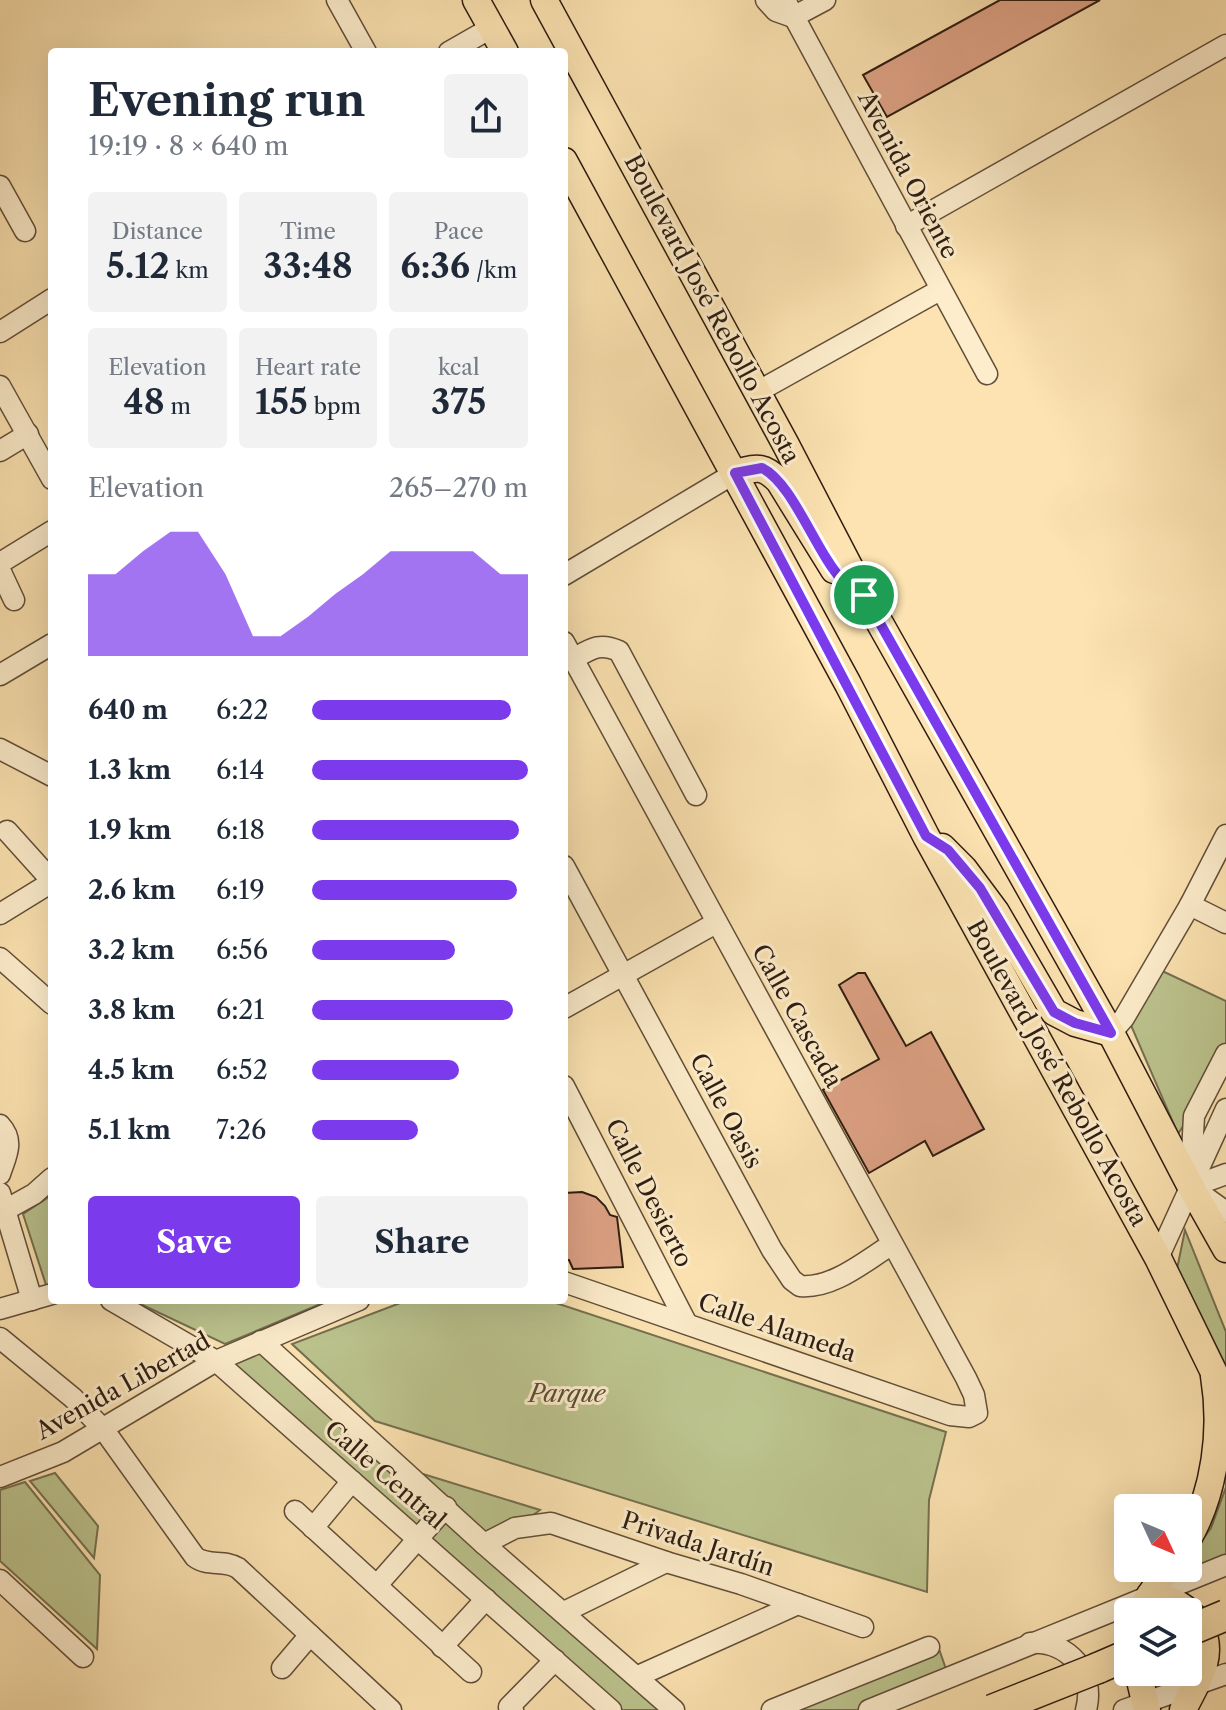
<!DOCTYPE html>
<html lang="en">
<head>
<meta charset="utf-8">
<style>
  body { margin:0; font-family:"Libre Caslon Text",serif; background:#f2f2f3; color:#1f2937; height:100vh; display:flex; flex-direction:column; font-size:30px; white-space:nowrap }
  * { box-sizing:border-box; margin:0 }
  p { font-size:26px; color:#747a83 }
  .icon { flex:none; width:44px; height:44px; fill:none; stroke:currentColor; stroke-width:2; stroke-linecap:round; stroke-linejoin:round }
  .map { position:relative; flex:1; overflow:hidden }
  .panel { position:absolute; left:48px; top:48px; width:520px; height:1256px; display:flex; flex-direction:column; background:#fff; border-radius:8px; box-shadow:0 8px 32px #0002 }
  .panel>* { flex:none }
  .needle { width:52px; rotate:134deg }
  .fabs { position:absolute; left:1114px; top:1494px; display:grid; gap:16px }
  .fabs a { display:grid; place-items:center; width:88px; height:88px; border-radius:8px; background:#fff; box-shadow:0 8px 32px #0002; font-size:40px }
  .pin { position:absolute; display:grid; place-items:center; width:68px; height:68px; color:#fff; margin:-34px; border:4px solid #fff; border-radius:50%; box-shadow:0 2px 8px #0007 }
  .round { display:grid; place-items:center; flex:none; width:84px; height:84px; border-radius:8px; background:#f2f2f3 }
  .overview { display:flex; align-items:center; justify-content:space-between; height:136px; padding:0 40px }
  h1 { font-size:44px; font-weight:700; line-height:60px }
  .metrics { display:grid; grid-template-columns:repeat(3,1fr); gap:12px; height:136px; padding:8px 40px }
  .metrics div { display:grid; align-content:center; border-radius:8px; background:#f2f2f3; text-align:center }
  .metrics b { font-size:34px; font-weight:700 }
  .metrics small { font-size:22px; font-weight:400 }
  .metrics p { font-size:22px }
  .chart { height:224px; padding:16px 40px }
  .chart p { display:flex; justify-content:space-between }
  .chart svg { width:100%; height:144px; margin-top:8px; fill:#7c3aed; opacity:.7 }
  .cta { display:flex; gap:16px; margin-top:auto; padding:16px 40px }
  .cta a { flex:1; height:92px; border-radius:8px; background:#7c3aed; color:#fff; font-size:32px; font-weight:700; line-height:92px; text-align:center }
  .cta a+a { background:#f2f2f3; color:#1f2937 }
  ul { padding:0 40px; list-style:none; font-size:26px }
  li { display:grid; grid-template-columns:128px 96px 1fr; align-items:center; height:60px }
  li i { height:20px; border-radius:10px; background:#7c3aed }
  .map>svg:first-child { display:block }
  .green { fill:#bcc48e; stroke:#757050; stroke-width:2 }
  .building { fill:#dfa386; stroke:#2e1c11; stroke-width:2 }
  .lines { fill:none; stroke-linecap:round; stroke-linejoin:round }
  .minor-casing { stroke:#624e39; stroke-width:23 }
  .major-casing { stroke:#2e1c11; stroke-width:29 }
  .highway-casing { stroke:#2e1c11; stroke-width:33 }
  .minor { stroke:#fdedcc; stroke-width:20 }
  .major { stroke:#fce3b1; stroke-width:26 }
  .highway { stroke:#fce3b1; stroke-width:30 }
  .highway-bridge-casing { stroke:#2e1c11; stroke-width:33; stroke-linecap:butt }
  .highway-bridge { stroke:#fce3b1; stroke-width:30 }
  .route-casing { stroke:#fff; stroke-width:16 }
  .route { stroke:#7c3aed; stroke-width:10 }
  .labels { text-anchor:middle; stroke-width:6; stroke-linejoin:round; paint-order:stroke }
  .street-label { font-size:24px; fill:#2e1c11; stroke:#fdedcc }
  .park-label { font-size:24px; font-style:italic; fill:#594e36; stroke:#fdedcc }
</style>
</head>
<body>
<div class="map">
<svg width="1226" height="1710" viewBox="0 0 1226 1710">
  <rect width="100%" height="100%" fill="#fce3b1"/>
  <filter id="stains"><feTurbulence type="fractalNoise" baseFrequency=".0025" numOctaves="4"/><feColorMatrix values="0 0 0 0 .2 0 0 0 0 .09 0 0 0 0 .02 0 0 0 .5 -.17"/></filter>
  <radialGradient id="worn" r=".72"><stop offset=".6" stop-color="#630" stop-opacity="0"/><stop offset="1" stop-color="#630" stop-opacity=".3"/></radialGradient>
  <g class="green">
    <polygon points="1158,969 1226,1001 1226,1044 1191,1114 1178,1134 1130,1023"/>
    <polygon points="52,1195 52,1287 47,1288 23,1214"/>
    <polygon points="1185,1230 1226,1332 1226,1387 1177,1269"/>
    <polygon points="132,1300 330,1300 225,1344"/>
    <polygon points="408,1300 547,1300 946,1432 929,1500 927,1592 375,1421 292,1344"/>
    <polygon points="262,1345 444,1507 418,1536 226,1364"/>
    <polygon points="1223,1408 1226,1413 1226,1559 1175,1577 1182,1568 1188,1568 1188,1559 1211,1528 1226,1487"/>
    <polygon points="55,1473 98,1526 94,1558 30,1481"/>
    <polygon points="423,1474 540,1510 524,1522 486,1538"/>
    <polygon points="25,1482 100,1575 97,1649 0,1561 0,1490"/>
    <polygon points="447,1510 671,1710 613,1710 423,1539"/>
    <polygon points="938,1646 948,1675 862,1710 775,1710"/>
  </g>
  <g class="building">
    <polygon points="1000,0 1100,0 887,117 863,75"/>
    <polygon points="858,973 865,973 906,1046 931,1032 984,1129 933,1156 925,1141 869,1173 823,1090 879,1059 839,985"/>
    <polygon points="582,1192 596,1197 605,1206 610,1215 617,1217 623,1267 573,1269 569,1260 564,1260 564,1193"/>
  </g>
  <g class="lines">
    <defs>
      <g id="minor">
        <polyline points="337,0 366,52"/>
        <polyline points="766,0 776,11 793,17"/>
        <polyline points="785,0 987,374"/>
        <polyline points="793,17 825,0"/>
        <polyline points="449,52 491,28"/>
        <polyline points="0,186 25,231"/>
        <polyline points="906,226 1226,45"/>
        <polyline points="0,332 52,299"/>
        <polyline points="0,386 52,479"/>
        <polyline points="757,392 940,290"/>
        <polyline points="0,451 28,434"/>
        <polyline points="0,563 52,531"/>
        <polyline points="0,570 14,600"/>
        <polyline points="564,575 735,473"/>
        <polyline points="564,642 966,1378 974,1395 977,1413 969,1417 950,1415 564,1282"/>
        <path d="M573,659C591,649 599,642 619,651L696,795"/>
        <polyline points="0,675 52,644"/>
        <polyline points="0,749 52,776"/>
        <polyline points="7,831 52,881"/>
        <path d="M564,866L772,1250L792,1280L800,1286C833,1289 865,1261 891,1245"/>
        <polyline points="1190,905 1226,923"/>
        <polyline points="0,914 52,882"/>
        <polyline points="0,958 52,1004"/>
        <polyline points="564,1008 716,923"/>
        <polyline points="1111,1033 1124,1018 1190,905 1226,835"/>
        <polyline points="564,1086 687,1324"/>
        <path d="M0,1125C15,1141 6,1156 0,1174"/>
        <polyline points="1191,1171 1194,1116 1226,1054"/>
        <polyline points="1191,1187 1226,1174"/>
        <polyline points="1194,1189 1226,1212"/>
        <polyline points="0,1193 32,1300"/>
        <polyline points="0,1213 34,1194 52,1178"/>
        <polyline points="1158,1258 1226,1109"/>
        <polyline points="111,1300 216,1361 611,1710"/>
        <polyline points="0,1309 52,1294"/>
        <path d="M0,1338L73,1398L104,1430L195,1557C208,1567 224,1559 238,1568L391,1710"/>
        <polyline points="261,1341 484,1544 674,1710"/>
        <polyline points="0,1477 63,1452 216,1361 359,1300"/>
        <polyline points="295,1511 471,1672"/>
        <polyline points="313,1528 352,1481"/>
        <polyline points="484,1544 515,1528 551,1523 666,1562 741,1584 863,1627"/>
        <polyline points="0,1580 83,1657"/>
        <polyline points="378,1584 446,1507"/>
        <polyline points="564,1612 666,1562"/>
        <path d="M1030,1643C1068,1640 1096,1673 1086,1710"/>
        <polyline points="442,1647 486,1599"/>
        <polyline points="282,1668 310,1635"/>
        <polyline points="638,1676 798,1604"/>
        <polyline points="513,1710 509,1707 555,1660"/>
        <polyline points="772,1710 929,1647"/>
        <polyline points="869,1710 1226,1565"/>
        <polyline points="1124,1710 1226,1674"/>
      </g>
      <g id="major">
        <polyline points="476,0 505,52"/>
        <polyline points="544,0 786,445 864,595 1111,1033 1191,1187 1226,1249"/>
        <polyline points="564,161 848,684 926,836 1158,1258 1226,1397"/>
        <path d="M735,473C756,468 762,464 779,481L834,570"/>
        <polyline points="942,847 964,869 996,912 1054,1012 1075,1023 1111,1033"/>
        <path d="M1188,1539C1215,1492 1223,1430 1214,1376"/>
        <path d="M1150,1595C1185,1599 1214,1627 1204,1664C1200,1680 1190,1695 1183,1710"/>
        <polyline points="1139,1612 1168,1568"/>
        <polyline points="1138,1672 1147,1710"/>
      </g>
      <polyline id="highway" points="1098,1668 1128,1655"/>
    </defs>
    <use href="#minor" class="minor-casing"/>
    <use href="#major" class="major-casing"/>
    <use href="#highway" class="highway-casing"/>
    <use href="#minor" class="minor"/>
    <use href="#major" class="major"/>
    <use href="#highway" class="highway"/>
    <defs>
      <g id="highway-bridge">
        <polyline points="1188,1631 1226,1615"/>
        <polyline points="992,1710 1098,1668"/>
      </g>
    </defs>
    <use href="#highway-bridge" class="highway-bridge-casing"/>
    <use href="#highway-bridge" class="highway-bridge"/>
  </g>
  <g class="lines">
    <defs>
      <path id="route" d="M762,468C793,483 816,553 843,581C849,587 857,591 864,595L1111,1033L1075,1023L1054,1012L980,888L948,850L926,836L735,473Z"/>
    </defs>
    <use href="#route" class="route-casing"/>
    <use href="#route" class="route"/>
  </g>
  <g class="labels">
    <g class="street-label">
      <text transform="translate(908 175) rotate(62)" y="8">Avenida Oriente</text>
      <text transform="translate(712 309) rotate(62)" y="8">Boulevard José Rebollo Acosta</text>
      <text transform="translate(797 1016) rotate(61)" y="8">Calle Cascada</text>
      <text transform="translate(1057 1073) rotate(61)" y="8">Boulevard José Rebollo Acosta</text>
      <text transform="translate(726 1111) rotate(62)" y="8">Calle Oasis</text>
      <text transform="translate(649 1193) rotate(63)" y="8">Calle Desierto</text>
      <text transform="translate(777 1328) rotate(19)" y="8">Calle Alameda</text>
      <text transform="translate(123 1386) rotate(-29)" y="8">Avenida Libertad</text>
      <text transform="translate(385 1475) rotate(41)" y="8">Calle Central</text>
      <text transform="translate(698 1544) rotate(18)" y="8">Privada Jardín</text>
    </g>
    <g class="park-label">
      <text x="567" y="1402">Parque</text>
    </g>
  </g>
  <rect width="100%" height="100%" filter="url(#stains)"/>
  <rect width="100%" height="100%" fill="url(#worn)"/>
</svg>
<div class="fabs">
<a><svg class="needle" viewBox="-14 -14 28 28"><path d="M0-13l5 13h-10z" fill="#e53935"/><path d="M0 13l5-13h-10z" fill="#747a83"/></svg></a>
<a><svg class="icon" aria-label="layers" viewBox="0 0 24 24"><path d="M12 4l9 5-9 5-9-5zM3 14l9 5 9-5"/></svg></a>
</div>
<div class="pin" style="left:864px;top:595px;background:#1e9e55"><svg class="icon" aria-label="arrive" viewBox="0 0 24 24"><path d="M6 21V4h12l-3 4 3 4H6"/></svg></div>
<section class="panel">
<div class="overview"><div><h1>Evening run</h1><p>19:19 · 8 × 640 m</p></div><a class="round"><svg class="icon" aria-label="share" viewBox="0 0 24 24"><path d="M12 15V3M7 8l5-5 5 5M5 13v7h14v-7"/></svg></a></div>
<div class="metrics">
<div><p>Distance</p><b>5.12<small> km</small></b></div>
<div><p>Time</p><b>33:48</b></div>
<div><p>Pace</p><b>6:36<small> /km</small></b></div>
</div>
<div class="metrics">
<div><p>Elevation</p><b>48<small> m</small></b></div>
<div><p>Heart rate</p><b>155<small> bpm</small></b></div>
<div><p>kcal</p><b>375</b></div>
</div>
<div class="chart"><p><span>Elevation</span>265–270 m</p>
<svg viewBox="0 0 160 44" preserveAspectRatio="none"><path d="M0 44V19L10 19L20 12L30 6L40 6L50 19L60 38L70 38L80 32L90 25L100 19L110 12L120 12L130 12L140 12L150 19L160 19V44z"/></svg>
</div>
<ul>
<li><b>640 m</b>6:22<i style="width:92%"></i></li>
<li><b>1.3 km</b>6:14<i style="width:100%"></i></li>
<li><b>1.9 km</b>6:18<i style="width:96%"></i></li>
<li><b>2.6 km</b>6:19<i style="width:95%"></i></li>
<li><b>3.2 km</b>6:56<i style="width:66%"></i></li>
<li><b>3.8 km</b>6:21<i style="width:93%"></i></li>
<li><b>4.5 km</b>6:52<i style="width:68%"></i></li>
<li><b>5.1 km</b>7:26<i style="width:49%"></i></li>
</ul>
<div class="cta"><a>Save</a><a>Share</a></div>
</section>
</div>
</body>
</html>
